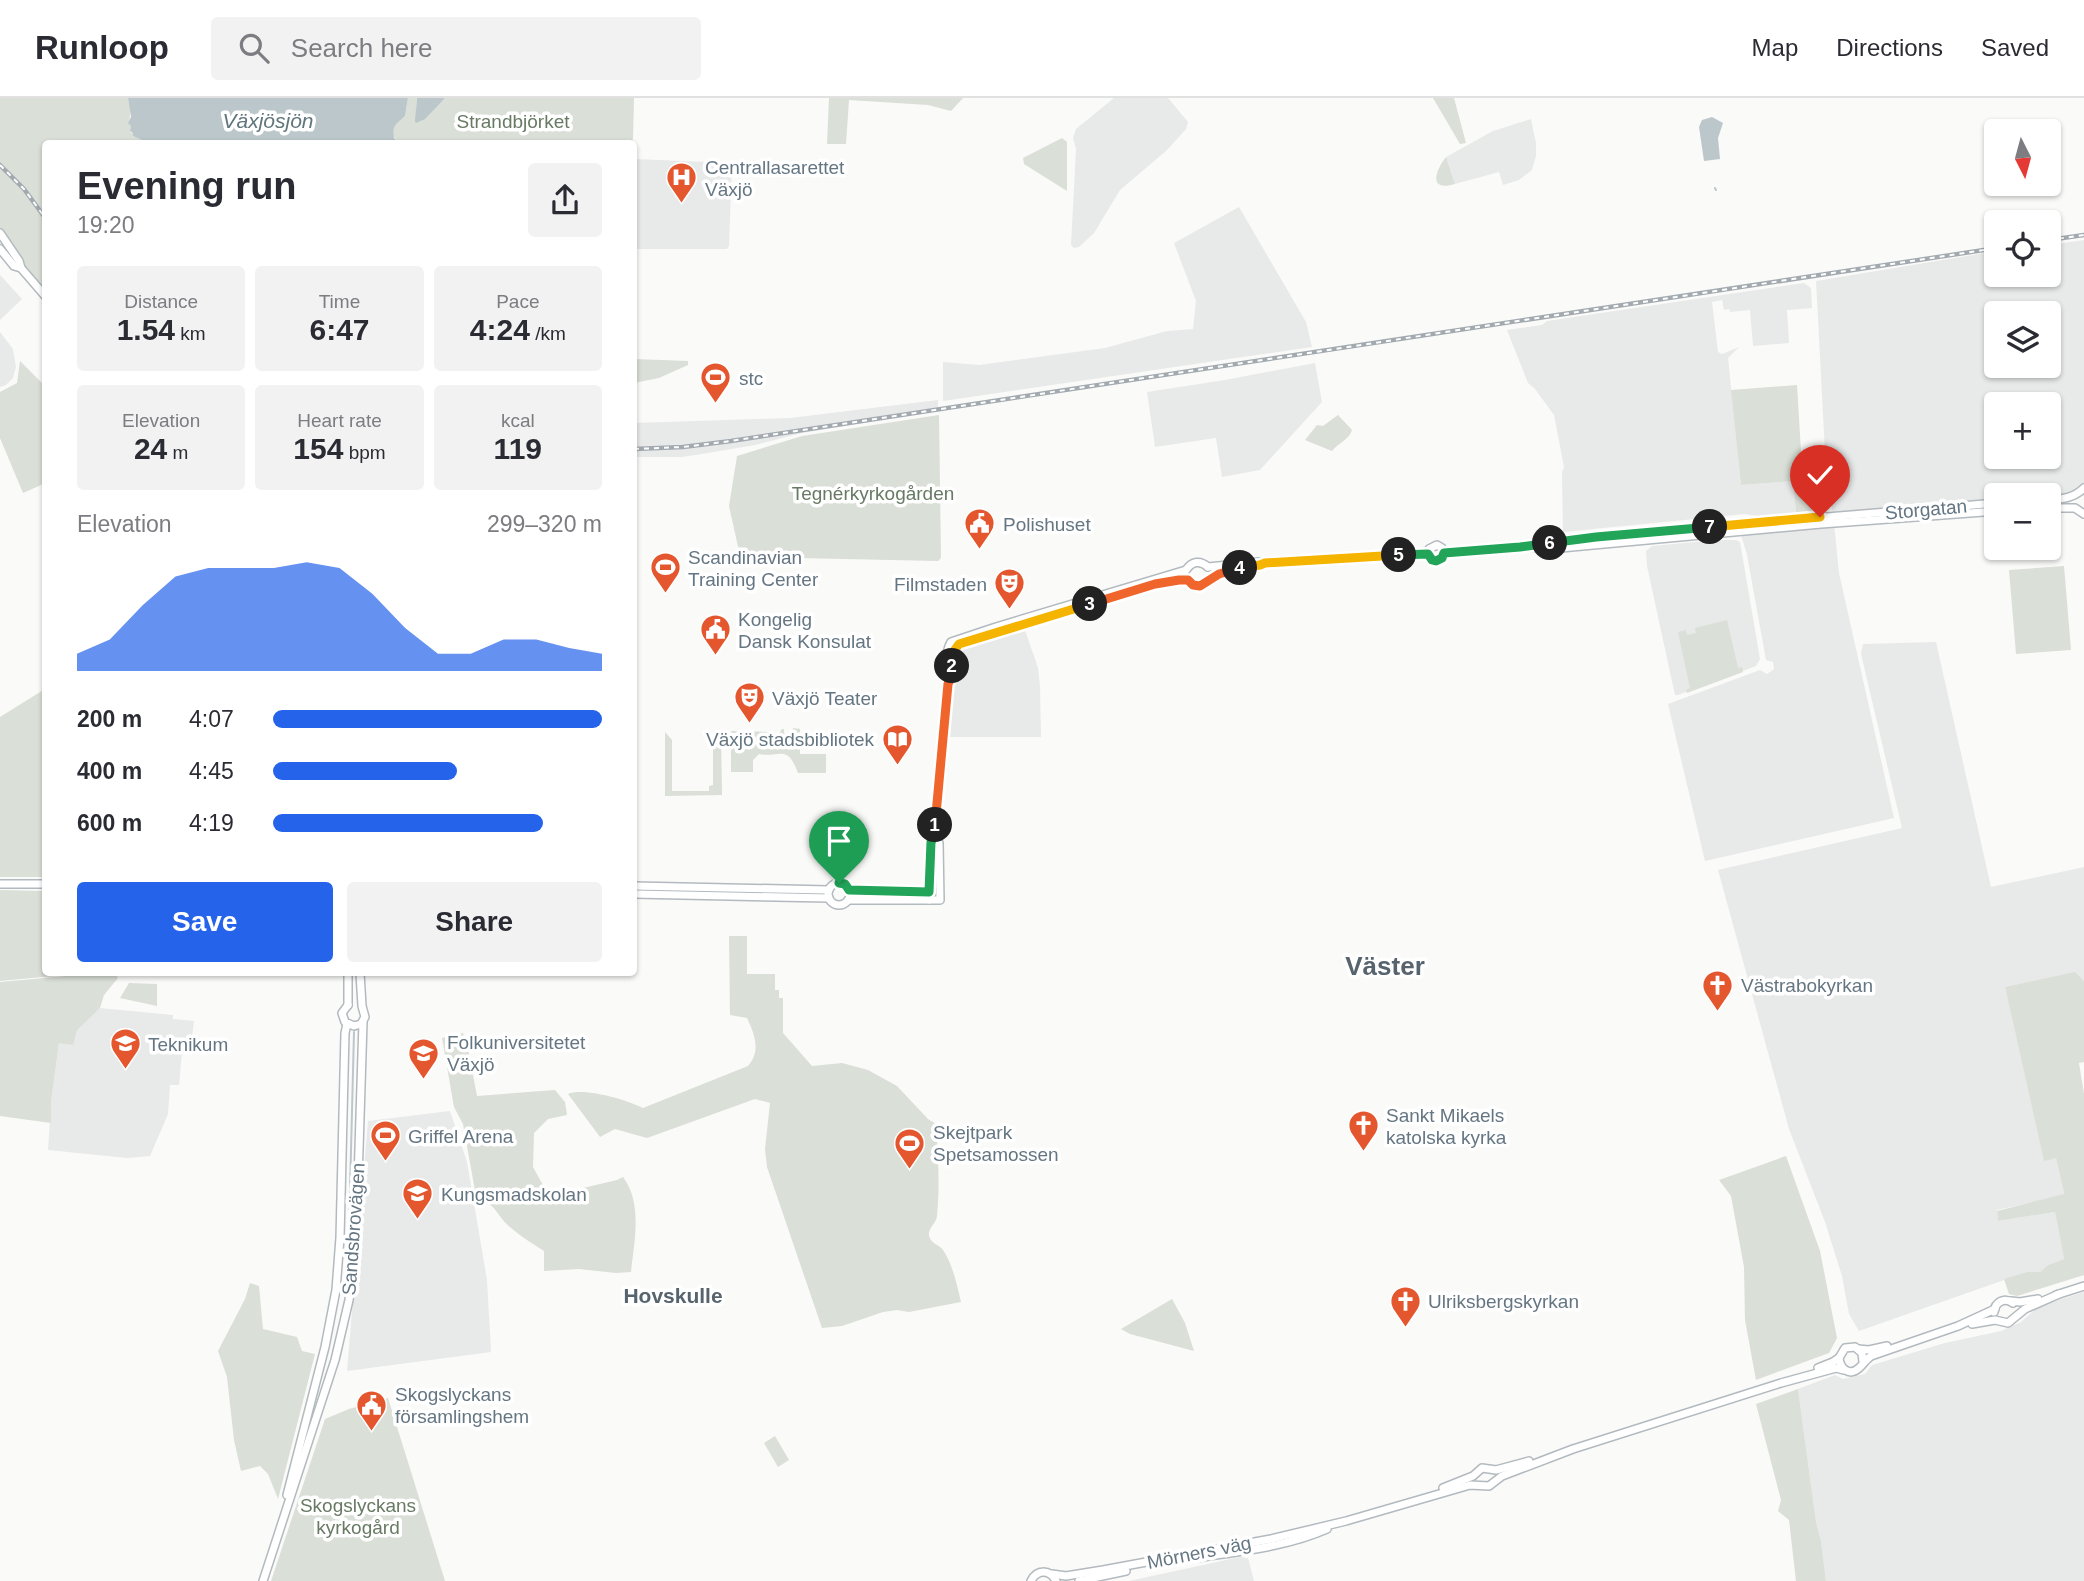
<!DOCTYPE html>
<html lang="en">
<head>
<meta charset="utf-8">
<style>
  body { margin:0; font-family:Helvetica,sans-serif; background:#f2f2f3; color:#2b2b33; height:100vh; display:flex; flex-direction:column; font-size:26px; white-space:nowrap }
  * { box-sizing:border-box; margin:0 }
  p { font-size:23px; color:#7c7c81 }
  .icon { flex:none; width:38px; height:38px; fill:none; stroke:currentColor; stroke-width:2; stroke-linecap:round; stroke-linejoin:round }
  .map { position:relative; flex:1; overflow:hidden }
  .panel { position:absolute; left:42px; top:42px; width:595px; height:836px; display:flex; flex-direction:column; background:#fff; border-radius:7px; box-shadow:0 2px 5px #0004 }
  .panel>* { flex:none }
  .needle { width:46px; rotate:174deg }
  .tools { position:absolute; left:1984px; top:21px; display:grid; gap:14px }
  .tools a { display:grid; place-items:center; width:77px; height:77px; border-radius:7px; background:#fff; box-shadow:0 2px 5px #0004; font-size:35px }
  .pin { position:absolute; display:grid; place-items:center; width:60px; height:60px; color:#fff; margin:-72px -30px; border-radius:50% 50% 50% 0; rotate:-45deg; box-shadow:0 0 7px #0007 }
  .pin .icon { rotate:45deg }
  .km { position:absolute; width:35px; height:35px; margin:-18px; border-radius:50%; background:#222; color:#fff; font-size:19px; line-height:35px; text-align:center }
  .round { display:grid; place-items:center; flex:none; width:74px; height:74px; border-radius:7px; background:#f2f2f3 }
  .head { display:flex; align-items:center; justify-content:space-between; height:119px; padding:0 35px }
  h1 { font-size:38px; font-weight:700; line-height:52px }
  .stats { display:grid; grid-template-columns:repeat(3,1fr); gap:10px; height:119px; padding:7px 35px }
  .stats div { display:grid; align-content:center; border-radius:7px; background:#f2f2f3; text-align:center }
  .stats b { font-size:30px; font-weight:700 }
  .stats small { font-size:19px; font-weight:400 }
  .stats p { font-size:19px }
  .chart { height:196px; padding:14px 35px }
  .chart p { display:flex; justify-content:space-between }
  .chart svg { width:100%; height:126px; margin-top:7px; fill:#2563eb; opacity:.7 }
  .primary-button { display:flex; gap:14px; margin-top:auto; padding:14px 35px }
  .primary-button a { flex:1; height:80px; border-radius:7px; background:#2563eb; color:#fff; font-size:28px; font-weight:700; line-height:80px; text-align:center }
  .primary-button a+a { background:#f2f2f3; color:#2b2b33 }
  ul { padding:0 35px; list-style:none; font-size:23px }
  li { display:grid; grid-template-columns:112px 84px 1fr; align-items:center; height:52px }
  li i { height:18px; border-radius:9px; background:#2563eb }
  header { display:flex; align-items:center; gap:42px; box-sizing:border-box; height:98px; padding:0 35px; background:#fff; border-bottom:2px solid #e1e1e2 }
  header strong { font-size:33px }
  nav { display:flex; gap:38px; margin-inline-start:auto; font-size:24px }
  .search { width:490px; height:63px; background:#f2f2f3; display:flex; align-items:center; gap:18px; box-sizing:border-box; padding:0 24px; border-radius:7px; color:#7c7c81; font-size:26px }
  .map>svg:first-child { display:block }
  .built { fill:#e8e9e9; fill-rule:evenodd }
  .green { fill:#dadfd7 }
  .water { fill:#bbc7cb }
  .lines { fill:none; stroke-linecap:round; stroke-linejoin:round }
  .stream { stroke:#bbc7cb; stroke-width:2 }
  .secondary-casing { stroke:#b3babf; stroke-width:10 }
  .secondary { stroke:#fff; stroke-width:7 }
  .rail-casing { stroke:#a2aab0; stroke-width:4.5 }
  .rail { stroke:#fff; stroke-width:2; stroke-dasharray:5; stroke-linecap:butt }
  .split-1-casing { stroke:#fff; stroke-width:14 }
  .split-2-casing { stroke:#fff; stroke-width:14 }
  .split-3-casing { stroke:#fff; stroke-width:14 }
  .split-4-casing { stroke:#fff; stroke-width:14 }
  .split-5-casing { stroke:#fff; stroke-width:14 }
  .split-6-casing { stroke:#fff; stroke-width:14 }
  .split-7-casing { stroke:#fff; stroke-width:14 }
  .split-8-casing { stroke:#fff; stroke-width:14 }
  .split-1 { stroke:#22a559; stroke-width:9 }
  .split-2 { stroke:#f0652b; stroke-width:9 }
  .split-3 { stroke:#f5b400; stroke-width:9 }
  .split-4 { stroke:#f0652b; stroke-width:9 }
  .split-5 { stroke:#f5b400; stroke-width:9 }
  .split-6 { stroke:#22a559; stroke-width:9 }
  .split-7 { stroke:#22a559; stroke-width:9 }
  .split-8 { stroke:#f5b400; stroke-width:9 }
  .labels { text-anchor:middle; stroke-width:7; stroke-linejoin:round; paint-order:stroke }
  .park-label { font-size:19px; fill:#687a64; stroke:#fff }
  .poi-label { font-size:19px; fill:#657683; stroke:#fff; text-anchor:start }
  .street-label { font-size:19px; fill:#657683; stroke:#fff }
  .water-label { font-size:21px; font-style:italic; fill:#60757c; stroke:#fff }
  .neighbourhood-label { font-size:21px; font-weight:bold; fill:#57646e; stroke:#fff }
  .district-label { font-size:26px; font-weight:bold; fill:#57646e; stroke:#fff }
</style>
</head>
<body>
<header>
<strong>Runloop</strong>
<div class="search"><svg class="icon" aria-label="search" viewBox="0 0 24 24"><circle cx="10" cy="10" r="6"/><path d="M15 15l6 6"/></svg>Search here</div>
<nav><a>Map</a><a>Directions</a><a>Saved</a></nav>
</header>
<div class="map">
<svg width="2084" height="1483" viewBox="0 0 2084 1483">
  <rect width="100%" height="100%" fill="#fafaf8"/>
  <g class="built">
    <polygon points="1114,0 1168,0 1188,24 1186,31 1167,52 1120,92 1094,135 1079,149 1074,150 1071,147 1076,51 1073,40 1076,31"/>
    <polygon points="1531,21 1536,45 1536,58 1532,72 1519,82 1503,87 1499,74 1455,86 1446,59 1493,33"/>
    <polygon points="634,61 732,65 729,148 727,151 634,151"/>
    <polygon points="1239,109 1306,224 1312,249 943,303 943,264 979,267 1105,250 1167,233 1193,231 1196,203 1174,145"/>
    <path d="M2084,142V389L2080,394L2049,402V397H1997V405L1833,418L1826,373L1816,183L1997,153V177H2049V147ZM1997,215H2049V268H1997ZM1997,306H2049V359H1997Z"/>
    <polygon points="0,177 22,201 0,222"/>
    <polygon points="1804,185 1811,190 1812,210 1787,212 1789,245 1753,248 1750,212 1730,214 1729,211 1724,212 1722,202 1712,204 1718,254 1722,256 1739,249 1728,260 1741,387 1793,383 1796,415 1764,419 1745,416 1563,434 1562,375 1564,369 1554,317 1535,291 1528,285 1507,232 1542,227 1547,223"/>
    <polygon points="0,234 13,251 16,269 13,280 6,287 0,289"/>
    <polygon points="1315,265 1322,304 1260,372 1222,379 1216,340 1155,349 1147,294 1225,282"/>
    <polygon points="938,302 938,313 802,335 755,347 702,356 682,359 634,359 634,325 790,320"/>
    <polygon points="1834,425 1839,475 1894,720 1705,763 1668,606 1760,572 1767,576 1774,571 1773,564 1766,562 1747,457 1740,433"/>
    <polygon points="1716,442 1736,442 1740,444 1760,561 1756,568 1678,597 1675,597 1647,468 1646,453 1652,448"/>
    <polygon points="1023,526 1038,570 1040,588 1041,639 950,639 944,637 954,551"/>
    <polygon points="1936,544 1991,789 2084,769 2084,883 2075,875 2005,889 2044,1062 2056,1060 2064,1097 1997,1112 1998,1123 2055,1114 2064,1161 2048,1167 2040,1174 2027,1174 1859,1233 1849,1216 1842,1178 1825,1124 1789,1031 1718,772 1902,730 1861,556 1863,546"/>
    <polygon points="100,910 173,917 173,921 194,923 190,955 182,954 179,987 170,987 168,1016 150,1058 127,1060 48,1052 51,1004 59,945"/>
    <polygon points="450,1013 467,1064 487,1182 491,1254 347,1273 368,1023"/>
    <polygon points="2084,1194 2084,1483 1826,1483 1821,1443 1816,1424 1798,1291 1835,1277 1843,1281 1865,1276 1872,1267 1945,1245 2001,1233 2021,1224 2039,1208"/>
    <polygon points="1240,1459 1248,1460 1254,1483 1129,1483"/>
  </g>
  <g class="green">
    <path d="M0,0H128C130,11 131,13 129,25L131,28L130,34L133,35V38L142,42V46H46L45,192L19,163L0,135Z"/>
    <path d="M408,0H417L416,10L419,24L445,0H634L633,40L632,45L401,46L393,38C392,27 398,24 405,18Z"/>
    <polygon points="829,0 963,0 951,13 928,7 849,2 846,46 827,46"/>
    <polygon points="1433,0 1454,0 1466,45 1460,46"/>
    <polygon points="1062,40 1067,44 1067,93 1024,66 1023,60"/>
    <path d="M1446,59L1455,86C1428,94 1435,73 1446,59Z"/>
    <polygon points="634,261 688,263 688,267 659,280 634,285"/>
    <polygon points="20,263 46,289 45,382 41,387 23,395 0,340 0,294 17,285"/>
    <polygon points="1797,287 1802,371 1821,371 1822,408 1817,412 1796,415 1793,383 1741,387 1731,292"/>
    <polygon points="939,317 941,460 938,463 746,459 744,453 739,453 729,408 737,358 802,338"/>
    <path d="M1338,317L1352,332C1349,342 1338,345 1332,353L1305,342L1317,327L1323,328Z"/>
    <polygon points="2064,468 2071,552 2016,556 2009,472"/>
    <polygon points="1727,522 1738,570 1742,569 1743,574 1687,595 1686,592 1690,590 1678,534 1686,532 1687,537 1696,535 1695,530"/>
    <polygon points="45,591 45,779 0,779 0,619"/>
    <path d="M793,630L800,631V656H826V675H798C787,645 780,660 759,656L753,662V674H731V633L769,634V638H777L782,631H784V635H792Z"/>
    <polygon points="665,634 672,642 672,693 709,693 709,688 713,687 713,641 721,635 722,697 665,698"/>
    <polygon points="0,792 45,793 46,875 179,875 181,878 85,875 0,883"/>
    <path d="M729,838H747V876H775V892H779V900H783V935L812,968L842,965L868,972L897,988L928,1021L936,1026C938,1057 940,1087 937,1118C936,1126 928,1130 929,1137C930,1146 939,1146 943,1152C953,1167 957,1187 961,1204L909,1214L897,1212L883,1214L842,1228L822,1230L767,1069L765,1051L770,1005L755,1001L647,1040L615,1031L600,1039L568,996C584,989 627,1002 643,1010L748,968C761,953 755,937 747,920L730,917Z"/>
    <polygon points="2075,874 2084,883 2084,964 2079,965 2084,996 2084,1177 2017,1198 2009,1196 2004,1181 2027,1174 2040,1174 2048,1167 2064,1161 2055,1114 1998,1123 1997,1113 2064,1096 2056,1060 2044,1063 2005,889"/>
    <polygon points="88,876 116,877 118,880 104,897 100,910 77,932 73,947 59,945 51,1004 51,1025 0,1018 0,884"/>
    <polygon points="129,885 157,886 157,908 120,900"/>
    <path d="M463,935L468,951L477,998L555,992L565,1004L567,1017L548,1021L534,1035L533,1069L549,1098L617,1082L623,1079C643,1106 634,1143 631,1174L616,1175L579,1171L544,1173V1153C533,1146 520,1138 510,1129C495,1116 499,1109 476,1098L463,1026L454,1009L442,940Z"/>
    <polygon points="1786,1058 1820,1153 1837,1240 1829,1255 1756,1282 1745,1222 1744,1169 1731,1098 1719,1082"/>
    <polygon points="250,1185 259,1188 263,1231 297,1239 302,1253 315,1256 278,1401 268,1376 260,1368 241,1373 234,1342 227,1279 218,1253 245,1201"/>
    <polygon points="1172,1201 1185,1225 1194,1253 1130,1236 1121,1231"/>
    <polygon points="1798,1291 1816,1424 1821,1443 1826,1483 1796,1483 1789,1422 1778,1413 1781,1402 1756,1306"/>
    <polygon points="388,1300 445,1483 271,1483 325,1321 349,1311"/>
    <polygon points="775,1338 789,1362 778,1369 764,1345"/>
  </g>
  <g class="water">
    <path d="M128,0H408L405,18C395,27 392,28 394,40L401,46L142,45V42L133,38V35L130,33L131,28L128,25L131,19Z"/>
    <polygon points="417,0 445,0 425,21 416,25 415,23"/>
    <polygon points="1712,19 1723,25 1718,40 1720,61 1704,63 1699,29 1702,22"/>
  </g>
  <g class="lines">
    <g class="stream">
      <polyline points="1715,90 1716,92"/>
      <polyline points="349,1131 354,934"/>
    </g>
    <defs>
      <g id="secondary">
        <polyline points="0,135 19,163 21,170"/>
        <polyline points="0,151 14,168 21,170 46,199"/>
        <path d="M2049,402C2063,401 2074,400 2084,390"/>
        <polyline points="2049,410 2075,410 2084,416"/>
        <polyline points="1537,446 1596,438 1997,405"/>
        <polyline points="1444,455 1520,449 1561,450 1821,426 1997,413"/>
        <polyline points="1428,456 1429,451 1437,447 1442,450 1444,455"/>
        <polyline points="1428,456 1432,462 1436,463 1442,460 1444,455"/>
        <polyline points="1208,469 1259,464 1265,465 1428,456"/>
        <polyline points="1187,481 1193,487 1203,487 1209,481 1219,476 1240,470"/>
        <path d="M948,586C955,574 948,556 959,546L1155,486L1179,482L1188,483"/>
        <circle cx="839" cy="796" r="11"/>
        <polyline points="0,786 46,786"/>
        <polyline points="634,788 829,792"/>
        <polyline points="849,792 932,794"/>
        <polyline points="634,796 829,800"/>
        <polyline points="849,802 940,802 939,745 935,737"/>
        <path d="M929,802L931,744L935,737L948,586C944,574 945,555 951,544L996,529L1186,472C1192,463 1200,462 1208,469"/>
        <polyline points="348,907 342,915 345,924 354,928 361,926 365,919 362,908 360,875"/>
        <polyline points="348,907 348,875"/>
        <polyline points="2056,1197 2084,1188"/>
        <polyline points="2011,1203 2020,1204 2038,1201"/>
        <path d="M1994,1214C1995,1204 2004,1199 2013,1205"/>
        <polyline points="1972,1226 1995,1222 2008,1225 2025,1211 2059,1196"/>
        <polyline points="1858,1251 1869,1252 1887,1248"/>
        <path d="M1863,1264L1862,1255L1855,1249L1845,1250L1839,1260C1840,1270 1849,1279 1859,1270C1864,1266 1865,1262 1871,1258L1958,1228L1995,1211"/>
        <polyline points="1818,1270 1833,1264 1839,1260"/>
        <polyline points="1443,1390 1473,1378 1482,1370 1496,1372 1529,1363"/>
        <polyline points="287,1397 325,1249 336,1192 340,1140 345,935 347,926"/>
        <path d="M1196,1460C1241,1453 1286,1449 1327,1431"/>
        <polyline points="1052,1476 1066,1478 1103,1472 1271,1441 1346,1423 1470,1387 1489,1388 1502,1378 1573,1351 1781,1285 1836,1270 1844,1272"/>
        <polyline points="263,1483 335,1262 349,1202 353,1170 357,1114 363,924"/>
        <path d="M1031,1483C1037,1471 1050,1471 1056,1483"/>
        <polyline points="1079,1483 1126,1473"/>
      </g>
    </defs>
    <use href="#secondary" class="secondary-casing"/>
    <use href="#secondary" class="secondary"/>
    <defs>
      <g id="rail">
        <polyline points="0,67 24,91 46,121"/>
        <polyline points="2049,142 2084,137"/>
        <polyline points="634,351 683,349 731,343 1997,150"/>
      </g>
    </defs>
    <use href="#rail" class="rail-casing"/>
    <use href="#rail" class="rail"/>
  </g>
  <g class="lines">
    <defs>
      <polyline id="split-1" points="839,785 845,786 849,792 929,794 931,744 935,737 935,727"/>
      <polyline id="split-2" points="935,727 948,586 951,580 952,568"/>
      <polyline id="split-3" points="952,568 954,553 959,546 1090,506"/>
      <polyline id="split-4" points="1090,506 1155,486 1179,482 1188,482 1193,487 1200,488 1219,476 1240,470"/>
      <polyline id="split-5" points="1240,470 1260,467 1265,465 1399,457"/>
      <polyline id="split-6" points="1399,457 1428,456 1432,462 1436,463 1442,460 1444,455 1520,449 1550,445"/>
      <polyline id="split-7" points="1550,445 1596,439 1710,429"/>
      <polyline id="split-8" points="1710,429 1820,419"/>
    </defs>
    <use href="#split-1" class="split-1-casing"/>
    <use href="#split-2" class="split-2-casing"/>
    <use href="#split-3" class="split-3-casing"/>
    <use href="#split-4" class="split-4-casing"/>
    <use href="#split-5" class="split-5-casing"/>
    <use href="#split-6" class="split-6-casing"/>
    <use href="#split-7" class="split-7-casing"/>
    <use href="#split-8" class="split-8-casing"/>
    <use href="#split-1" class="split-1"/>
    <use href="#split-2" class="split-2"/>
    <use href="#split-3" class="split-3"/>
    <use href="#split-4" class="split-4"/>
    <use href="#split-5" class="split-5"/>
    <use href="#split-6" class="split-6"/>
    <use href="#split-7" class="split-7"/>
    <use href="#split-8" class="split-8"/>
  </g>
  <defs>
    <symbol id="hospital-pin" viewBox="-11 -11 22 30"><path d="M0 17L-7.5 6A9.5 9.5 0 1 1 7.5 6Z" fill="#e4572e" stroke="#fff"/><path d="M-5-5h3v3.5h4V-5h3V5h-3V1.5h-4V5h-3Z" fill="#fff"/></symbol>
    <symbol id="stadium-pin" viewBox="-11 -11 22 30"><path d="M0 17L-7.5 6A9.5 9.5 0 1 1 7.5 6Z" fill="#e4572e" stroke="#fff"/><path d="M0-5a6.5 5 0 1 0 0 10a6.5 5 0 1 0 0-10ZM-3.5-1.8h7v3.6h-7Z" fill="#fff"/></symbol>
    <symbol id="civic-pin" viewBox="-11 -11 22 30"><path d="M0 17L-7.5 6A9.5 9.5 0 1 1 7.5 6Z" fill="#e4572e" stroke="#fff"/><path d="M-.6-6.5H3V-4.5H.6V-3L4-1V1h2V6H-6V1h2V-1L-.6-3ZM-1.2 2.5V6h2.4V2.5Z" fill="#fff"/></symbol>
    <symbol id="theatre-pin" viewBox="-11 -11 22 30"><path d="M0 17L-7.5 6A9.5 9.5 0 1 1 7.5 6Z" fill="#e4572e" stroke="#fff"/><path d="M-5-5.5Q0-4 5-5.5V0Q5 5 0 6Q-5 5-5 0ZM-3.3-2.5H-1v1.5H-3.3ZM1-2.5H3.3v1.5H1ZM-2.8 1Q0 5.5 2.8 1Z" fill="#fff"/></symbol>
    <symbol id="library-pin" viewBox="-11 -11 22 30"><path d="M0 17L-7.5 6A9.5 9.5 0 1 1 7.5 6Z" fill="#e4572e" stroke="#fff"/><path d="M-6-4Q-3-5.5-.7-3.5V5Q-3 3-6 4ZM6-4Q3-5.5 .7-3.5V5Q3 3 6 4Z" fill="#fff"/></symbol>
    <symbol id="church-pin" viewBox="-11 -11 22 30"><path d="M0 17L-7.5 6A9.5 9.5 0 1 1 7.5 6Z" fill="#e4572e" stroke="#fff"/><path d="M-1.2-6h2.4v3.5h3.3v2.4h-3.3V6h-2.4V-.1h-3.3v-2.4h3.3Z" fill="#fff"/></symbol>
    <symbol id="school-pin" viewBox="-11 -11 22 30"><path d="M0 17L-7.5 6A9.5 9.5 0 1 1 7.5 6Z" fill="#e4572e" stroke="#fff"/><path d="M0-5L7-2L0 1L-7-2ZM-4 1L0 2.5L4 1V4Q0 6-4 4Z" fill="#fff"/></symbol>
    <symbol id="university-pin" viewBox="-11 -11 22 30"><path d="M0 17L-7.5 6A9.5 9.5 0 1 1 7.5 6Z" fill="#e4572e" stroke="#fff"/><path d="M0-5L7-2L0 1L-7-2ZM-4 1L0 2.5L4 1V4Q0 6-4 4Z" fill="#fff"/></symbol>
  </defs>
  <g fill-rule="evenodd">
    <use href="#hospital-pin" x="664" y="62" width="35" height="47"/>
    <use href="#stadium-pin" x="698" y="262" width="35" height="47"/>
    <use href="#civic-pin" x="962" y="408" width="35" height="47"/>
    <use href="#stadium-pin" x="648" y="452" width="35" height="47"/>
    <use href="#theatre-pin" x="992" y="468" width="35" height="47"/>
    <use href="#civic-pin" x="698" y="514" width="35" height="47"/>
    <use href="#theatre-pin" x="732" y="582" width="35" height="47"/>
    <use href="#library-pin" x="880" y="624" width="35" height="47"/>
    <use href="#church-pin" x="1700" y="870" width="35" height="47"/>
    <use href="#school-pin" x="108" y="928" width="35" height="47"/>
    <use href="#university-pin" x="406" y="938" width="35" height="47"/>
    <use href="#church-pin" x="1346" y="1010" width="35" height="47"/>
    <use href="#stadium-pin" x="368" y="1020" width="35" height="47"/>
    <use href="#stadium-pin" x="892" y="1028" width="35" height="47"/>
    <use href="#school-pin" x="400" y="1078" width="35" height="47"/>
    <use href="#church-pin" x="1388" y="1186" width="35" height="47"/>
    <use href="#civic-pin" x="354" y="1290" width="35" height="47"/>
  </g>
  <g class="labels">
    <g class="park-label">
      <text x="513" y="30">Strandbjörket</text>
      <text x="873" y="402">Tegnérkyrkogården</text>
      <text x="358" y="1414">Skogslyckans<tspan x="358" dy="22">kyrkogård</tspan></text>
    </g>
    <g class="poi-label">
      <text x="705" y="76">Centrallasarettet<tspan x="705" dy="22">Växjö</tspan></text>
      <text x="739" y="287">stc</text>
      <text x="1003" y="433">Polishuset</text>
      <text x="688" y="466">Scandinavian<tspan x="688" dy="22">Training Center</tspan></text>
      <text x="987" y="493" text-anchor="end">Filmstaden</text>
      <text x="738" y="528">Kongelig<tspan x="738" dy="22">Dansk Konsulat</tspan></text>
      <text x="772" y="607">Växjö Teater</text>
      <text x="874" y="648" text-anchor="end">Växjö stadsbibliotek</text>
      <text x="1741" y="894">Västrabokyrkan</text>
      <text x="447" y="951">Folkuniversitetet<tspan x="447" dy="22">Växjö</tspan></text>
      <text x="148" y="953">Teknikum</text>
      <text x="1386" y="1024">Sankt Mikaels<tspan x="1386" dy="22">katolska kyrka</tspan></text>
      <text x="933" y="1041">Skejtpark<tspan x="933" dy="22">Spetsamossen</tspan></text>
      <text x="408" y="1045">Griffel Arena</text>
      <text x="441" y="1103">Kungsmadskolan</text>
      <text x="1428" y="1210">Ulriksbergskyrkan</text>
      <text x="395" y="1303">Skogslyckans<tspan x="395" dy="22">församlingshem</tspan></text>
    </g>
    <g class="street-label">
      <text transform="translate(1926 411) rotate(-5)" y="7">Storgatan</text>
      <text transform="translate(353 1131) rotate(-86)" y="7">Sandsbrovägen</text>
      <text transform="translate(1199 1454) rotate(-11)" y="7">Mörners väg</text>
    </g>
    <g class="water-label">
      <text x="268" y="30">Växjösjön</text>
    </g>
    <g class="neighbourhood-label">
      <text x="673" y="1205">Hovskulle</text>
    </g>
    <g class="district-label">
      <text x="1385" y="877">Väster</text>
    </g>
  </g>
</svg>
<div class="tools">
<a><svg class="needle" viewBox="-14 -14 28 28"><path d="M0-13l5 13h-10z" fill="#e53935"/><path d="M0 13l5-13h-10z" fill="#7c7c81"/></svg></a>
<a><svg class="icon" aria-label="locate" viewBox="0 0 24 24"><circle cx="12" cy="12" r="6"/><path d="M12 2v4M12 18v4M2 12h4M18 12h4"/></svg></a>
<a><svg class="icon" aria-label="layers" viewBox="0 0 24 24"><path d="M12 4l9 5-9 5-9-5zM3 14l9 5 9-5"/></svg></a>
<a>+</a>
<a>−</a>
</div>
<div class="pin" style="left:839px;top:785px;background:#1e9e55"><svg class="icon" aria-label="arrive" viewBox="0 0 24 24"><path d="M6 21V4h12l-3 4 3 4H6"/></svg></div>
<div class="pin" style="left:1820px;top:419px;background:#d93025"><svg class="icon" aria-label="check" viewBox="0 0 24 24"><path d="M5 12l5 5 9-10"/></svg></div>
<b class="km" style="left:935px;top:727px">1</b>
<b class="km" style="left:952px;top:568px">2</b>
<b class="km" style="left:1090px;top:506px">3</b>
<b class="km" style="left:1240px;top:470px">4</b>
<b class="km" style="left:1399px;top:457px">5</b>
<b class="km" style="left:1550px;top:445px">6</b>
<b class="km" style="left:1710px;top:429px">7</b>
<section class="panel">
<div class="head"><div><h1>Evening run</h1><p>19:20</p></div><a class="round"><svg class="icon" aria-label="share" viewBox="0 0 24 24"><path d="M12 15V3M7 8l5-5 5 5M5 13v7h14v-7"/></svg></a></div>
<div class="stats">
<div><p>Distance</p><b>1.54<small> km</small></b></div>
<div><p>Time</p><b>6:47</b></div>
<div><p>Pace</p><b>4:24<small> /km</small></b></div>
</div>
<div class="stats">
<div><p>Elevation</p><b>24<small> m</small></b></div>
<div><p>Heart rate</p><b>154<small> bpm</small></b></div>
<div><p>kcal</p><b>119</b></div>
</div>
<div class="chart"><p><span>Elevation</span>299–320 m</p>
<svg viewBox="0 0 160 44" preserveAspectRatio="none"><path d="M0 44V38L10 33L20 21L30 11L40 8L50 8L60 8L70 6L80 8L90 17L100 29L110 38L120 38L130 33L140 33L150 36L160 38V44z"/></svg>
</div>
<ul>
<li><b>200 m</b>4:07<i style="width:100%"></i></li>
<li><b>400 m</b>4:45<i style="width:56%"></i></li>
<li><b>600 m</b>4:19<i style="width:82%"></i></li>
</ul>
<div class="primary-button"><a>Save</a><a>Share</a></div>
</section>
</div>
</body>
</html>
